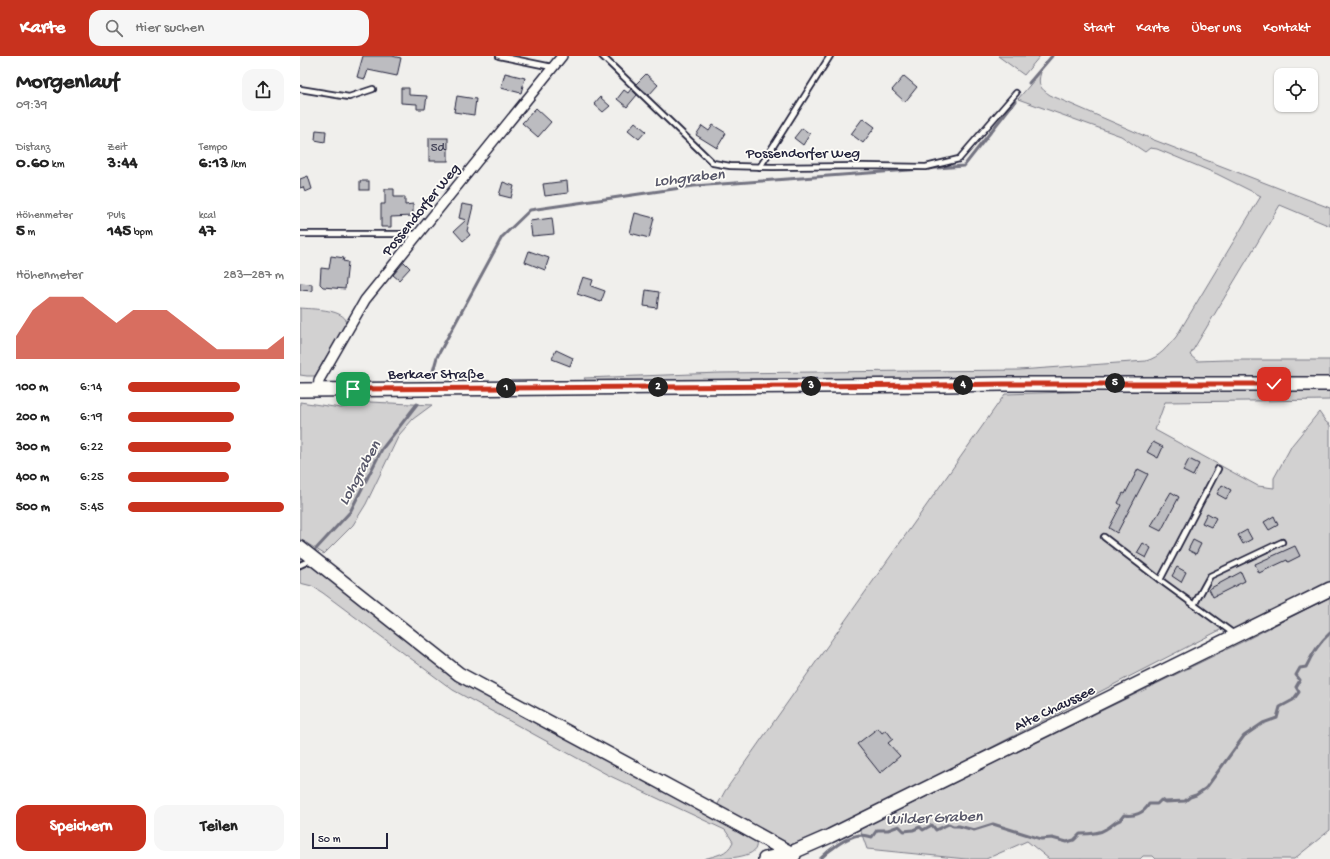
<!DOCTYPE html>
<html lang="de">
<head>
<meta charset="utf-8">
<style>
  body { margin:0; font-family:"Gochi Hand",sans-serif; background:#f6f6f6; color:#222; height:100vh; display:flex; flex-direction:column; font-size:15px; white-space:nowrap }
  * { box-sizing:border-box; margin:0 }
  p { font-size:13px; color:#767676 }
  .icon { flex:none; width:22px; height:22px; fill:none; stroke:currentColor; stroke-width:2; stroke-linecap:round; stroke-linejoin:round }
  .map { position:relative; flex:1; overflow:hidden }
  .sheet { display:flex; flex-direction:column; background:#fff; width:300px }
  .sheet>* { flex:none }
  .fabs { position:absolute; left:974px; top:12px; display:grid; gap:8px }
  .fabs a { display:grid; place-items:center; width:44px; height:44px; border-radius:8px; background:#fff; box-shadow:0 1px 3px #0004; font-size:20px }
  .scale { position:absolute; left:12px; bottom:10px; width:76px; box-sizing:border-box; padding-left:4px; border:2px solid #22223b; border-top:0; font-size:11px; line-height:14px; white-space:nowrap; color:#22223b; -webkit-text-stroke:3px #fdfcf7; paint-order:stroke }
  .pin { position:absolute; display:grid; place-items:center; width:34px; height:34px; color:#fff; margin:-17px; border-radius:8px; box-shadow:0 2px 6px #0006 }
  .km { position:absolute; width:20px; height:20px; margin:-10px; border-radius:50%; background:#222; color:#fff; font-size:11px; line-height:20px; text-align:center }
  .round { display:grid; place-items:center; flex:none; width:42px; height:42px; border-radius:12px; background:#f6f6f6 }
  .headline { display:flex; align-items:center; justify-content:space-between; height:68px; padding:0 16px }
  h1 { font-size:22px; font-weight:700; line-height:30px }
  .stats { display:grid; grid-template-columns:repeat(3,1fr); gap:6px; height:68px; padding:4px 16px }
  .stats div { display:grid; align-content:center }
  .stats b { font-size:17px; font-weight:700 }
  .stats small { font-size:11px; font-weight:400 }
  .stats p { font-size:11px }
  .chart { height:112px; padding:8px 16px }
  .chart p { display:flex; justify-content:space-between }
  .chart svg { width:100%; height:72px; margin-top:4px; fill:#c8321e; opacity:.7 }
  .button { display:flex; gap:8px; margin-top:auto; padding:8px 16px }
  .button a { flex:1; height:46px; border-radius:12px; background:#c8321e; color:#fff; font-size:16px; font-weight:700; line-height:46px; text-align:center }
  .button a+a { background:#f6f6f6; color:#222 }
  ul { padding:0 16px; list-style:none; font-size:13px }
  li { display:grid; grid-template-columns:64px 48px 1fr; align-items:center; height:30px }
  li i { height:10px; border-radius:5px; background:#c8321e }
  header { display:flex; align-items:center; gap:24px; box-sizing:border-box; height:56px; padding:0 20px; background:#c8321e; color:#fff }
  header strong { font-size:19px }
  nav { display:flex; gap:22px; margin-inline-start:auto; font-size:14px }
  .search { width:280px; height:36px; background:#f6f6f6; display:flex; align-items:center; gap:10px; box-sizing:border-box; padding:0 14px; border-radius:12px; color:#767676; font-size:15px }
  main { display:flex; flex:1; min-height:0 }
  .map>svg:first-child { display:block }
  .green { fill:#d2d1d1; stroke:#7a7a86 }
  .lines { fill:none; stroke-linecap:round; stroke-linejoin:round }
  .stream { stroke:#737381; stroke-width:3 }
  .building { fill:#bcbcc0; stroke:#22223b }
  .lane-casing { stroke:#22223b; stroke-width:8 }
  .street-casing { stroke:#22223b; stroke-width:12 }
  .secondary-casing { stroke:#22223b; stroke-width:16 }
  .lane { stroke:#fdfcf7; stroke-width:4.5 }
  .street { stroke:#fdfcf7; stroke-width:9 }
  .secondary { stroke:#fdfcf7; stroke-width:13 }
  .route-casing { stroke:#fff; stroke-width:8 }
  .route { stroke:#c8321e; stroke-width:5 }
  .labels { text-anchor:middle; stroke-width:3.5; stroke-linejoin:round; paint-order:stroke }
  .number-label { font-size:13px; fill:#48485c }
  .street-label { font-size:15px; fill:#22223b; stroke:#fdfcf7 }
  .water-label { font-size:16px; font-style:italic; fill:#58586a; stroke:#fdfcf7 }
</style>
</head>
<body>
<header>
<strong>Karte</strong>
<div class="search"><svg class="icon" aria-label="search" viewBox="0 0 24 24"><circle cx="10" cy="10" r="6"/><path d="M15 15l6 6"/></svg>Hier suchen</div>
<nav><a>Start</a><a>Karte</a><a>Über uns</a><a>Kontakt</a></nav>
</header>
<main>
<section class="sheet">
<div class="headline"><div><h1>Morgenlauf</h1><p>09:39</p></div><a class="round"><svg class="icon" aria-label="share" viewBox="0 0 24 24"><path d="M12 15V3M7 8l5-5 5 5M5 13v7h14v-7"/></svg></a></div>
<div class="stats">
<div><p>Distanz</p><b>0.60<small> km</small></b></div>
<div><p>Zeit</p><b>3:44</b></div>
<div><p>Tempo</p><b>6:13<small> /km</small></b></div>
</div>
<div class="stats">
<div><p>Höhenmeter</p><b>5<small> m</small></b></div>
<div><p>Puls</p><b>145<small> bpm</small></b></div>
<div><p>kcal</p><b>47</b></div>
</div>
<div class="chart"><p><span>Höhenmeter</span>283–287 m</p>
<svg viewBox="0 0 160 44" preserveAspectRatio="none"><path d="M0 44V30L10 14L20 6L30 6L40 6L50 14L60 22L70 14L80 14L90 14L100 22L110 30L120 38L130 38L140 38L150 38L160 30V44z"/></svg>
</div>
<ul>
<li><b>100 m</b>6:14<i style="width:72%"></i></li>
<li><b>200 m</b>6:19<i style="width:68%"></i></li>
<li><b>300 m</b>6:22<i style="width:66%"></i></li>
<li><b>400 m</b>6:25<i style="width:65%"></i></li>
<li><b>500 m</b>5:45<i style="width:100%"></i></li>
</ul>
<div class="button"><a>Speichern</a><a>Teilen</a></div>
</section>
<div class="map">
<svg width="1030" height="803" viewBox="0 0 1030 803">
  <rect width="100%" height="100%" fill="#f0efec"/>
  <filter id="ink" filterUnits="userSpaceOnUse"><feTurbulence type="fractalNoise" baseFrequency=".025" numOctaves="2"/><feDisplacementMap in="SourceGraphic" scale="8" xChannelSelector="R" yChannelSelector="G"/><feConvolveMatrix kernelMatrix="1 2 1 2 8 2 1 2 1" color-interpolation-filters="sRGB"/></filter>
  <g filter="url(#ink)">
    <g class="green">
      <polygon points="698,0 740,0 724,19"/>
      <path d="M741,16C737,29 740,32 750,39L854,84L1030,152V170L980,149L890,299L897,305L926,304H1030V321L286,325L284,322L420,317L719,314L846,305C860,301 867,291 876,281L961,140L917,118L857,93L850,92L845,96L821,80L718,43Z"/>
      <path d="M0,252C12,253 40,253 46,264L45,269L15,320H7L0,319Z"/>
      <polygon points="867,333 1030,334 1030,344 865,346 855,374 958,430 974,432 974,422 992,389 1019,356 1026,366 1030,369 1030,528 934,576 927,571 922,573 523,778 490,789 487,788 421,754 418,748 425,735 705,338"/>
      <polygon points="0,346 41,352 70,346 132,349 113,363 99,379 66,448 53,469 24,498 0,483"/>
      <path d="M0,500L156,623L290,696L440,774C444,776 450,779 454,782C456,784 457,788 456,791C454,803 416,803 404,803C416,799 427,799 433,786L430,781L425,774L308,719L153,634L23,537L12,530L0,527Z"/>
      <polygon points="1030,541 1030,774 994,803 856,803 853,800 843,800 840,803 749,803 727,785 686,803 666,803 567,793 560,773 942,586"/>
    </g>
    <g class="lines">
      <g class="stream">
        <polyline points="729,27 752,0"/>
        <polyline points="132,319 137,301 202,181 230,154 394,130 664,110 715,45"/>
        <polyline points="16,493 50,456 82,393 117,348"/>
        <path d="M520,803C529,794 546,781 559,779C563,779 568,780 572,781L577,774H588L599,770L604,775L613,774L620,771L623,774L632,769L636,774L649,768L653,770H659L674,774L693,768L741,783L752,782L767,786L774,784L780,778C788,778 799,778 806,773C812,770 814,766 820,764L824,759C834,761 844,757 849,748H857L861,744L865,746L885,745L890,741L896,739L906,732L944,680L963,667L977,662L980,651L993,644L999,636L996,631L1000,624L996,619L1000,612L1006,611C1012,598 1020,586 1030,577"/>
      </g>
    </g>
    <g class="building">
      <polygon points="63,0 92,0 101,2 97,20 68,14 65,23 57,21"/>
      <polygon points="205,17 225,22 221,37 201,32"/>
      <polygon points="346,18 358,29 349,39 336,28"/>
      <polygon points="604,20 617,31 605,46 592,34"/>
      <polygon points="101,32 109,32 109,39 127,40 125,53 117,53 117,48 101,47"/>
      <polygon points="331,33 337,39 327,51 317,43 324,34 328,37"/>
      <polygon points="157,40 176,43 174,59 154,56"/>
      <polygon points="300,41 310,50 303,56 294,48"/>
      <polygon points="236,52 251,66 238,81 222,67"/>
      <polygon points="563,62 575,71 563,87 551,78"/>
      <polygon points="335,66 346,75 339,83 328,74"/>
      <polygon points="413,69 426,77 417,92 396,79 402,70 409,75"/>
      <polygon points="502,72 510,78 503,89 494,82"/>
      <polygon points="16,74 26,75 25,86 15,84"/>
      <rect x="129" y="82" width="19" height="23"/>
      <polygon points="8,120 12,133 5,136 3,131 0,132 0,123"/>
      <rect x="60" y="125" width="9" height="9"/>
      <polygon points="267,125 268,137 245,140 243,128"/>
      <polygon points="203,126 214,130 211,142 199,139"/>
      <polygon points="85,133 94,133 94,141 105,141 105,149 113,148 113,160 91,161 91,171 81,171 81,148 85,148"/>
      <polygon points="162,148 173,150 167,175 170,179 163,185 154,175 166,164 159,162"/>
      <polygon points="335,157 354,162 349,182 330,177"/>
      <polygon points="252,162 254,178 232,180 230,165"/>
      <polygon points="229,195 249,202 245,214 225,206"/>
      <polygon points="31,200 44,202 43,205 48,206 45,233 23,231 20,228 21,212 29,213"/>
      <polygon points="104,206 110,212 99,224 93,219"/>
      <polygon points="283,221 293,224 291,230 305,235 301,246 277,238"/>
      <polygon points="0,227 12,228 12,235 0,234"/>
      <polygon points="346,234 359,236 357,252 344,250"/>
      <polygon points="256,294 273,302 270,310 252,303"/>
      <polygon points="853,386 863,391 858,402 847,396"/>
      <polygon points="889,403 899,408 893,420 883,415"/>
      <polygon points="838,413 848,418 817,477 809,472 821,449 818,447 823,437 825,438"/>
      <polygon points="922,429 931,434 926,443 917,438"/>
      <polygon points="871,436 879,441 861,475 851,470"/>
      <polygon points="907,457 916,462 911,471 902,467"/>
      <polygon points="974,460 978,469 969,474 964,466"/>
      <polygon points="947,474 952,483 943,488 938,479"/>
      <polygon points="893,484 901,488 896,498 888,494"/>
      <polygon points="843,487 851,492 846,502 837,497"/>
      <polygon points="995,490 1000,500 988,506 987,504 959,517 955,508"/>
      <polygon points="877,511 886,516 881,526 872,520"/>
      <polygon points="941,516 945,525 913,541 909,533"/>
      <polygon points="578,672 582,677 586,674 593,683 588,687 600,700 580,717 557,688"/>
    </g>
    <g class="lines">
      <defs>
        <g id="lane">
          <polyline points="199,0 252,11"/>
          <polyline points="302,0 413,107 430,110 473,111 563,110 626,111 659,103 716,37"/>
          <polyline points="0,33 49,41 73,33"/>
          <polyline points="460,111 530,0"/>
          <polyline points="0,178 118,178"/>
          <polyline points="804,481 860,524 934,578"/>
          <polyline points="0,509 11,504"/>
          <polyline points="860,524 918,413"/>
          <polyline points="894,549 910,520 982,486"/>
        </g>
        <polyline id="street" points="18,334 19,324 65,244 262,0"/>
        <g id="secondary">
          <polyline points="0,334 641,329 703,328 1030,328"/>
          <polyline points="0,492 159,618 442,770 494,799"/>
          <polyline points="465,803 491,797 530,780 1030,533"/>
        </g>
      </defs>
      <use href="#lane" class="lane-casing"/>
      <use href="#street" class="street-casing"/>
      <use href="#secondary" class="secondary-casing"/>
      <use href="#lane" class="lane"/>
      <use href="#street" class="street"/>
      <use href="#secondary" class="secondary"/>
    </g>
  </g>
  <g class="lines" filter="url(#ink)">
    <defs>
      <polyline id="route" points="53,333 641,329 703,328 974,328"/>
    </defs>
    <use href="#route" class="route-casing"/>
    <use href="#route" class="route"/>
  </g>
  <g class="labels">
    <g class="number-label">
      <text x="138" y="95">5d</text>
    </g>
    <g class="street-label">
      <text x="503" y="101">Possendorfer Weg</text>
      <text transform="translate(120 153) rotate(-51)" y="5">Possendorfer Weg</text>
      <text x="136" y="322">Berkaer Straße</text>
      <text transform="translate(754 651) rotate(-26)" y="5">Alte Chaussee</text>
    </g>
    <g class="water-label">
      <text transform="translate(389 120) rotate(-6)" y="6">Lohgraben</text>
      <text transform="translate(58 416) rotate(-61)" y="6">Lohgraben</text>
      <text transform="translate(634 760) rotate(-2)" y="6">Wilder Graben</text>
    </g>
  </g>
</svg>
<div class="fabs">
<a><svg class="icon" aria-label="locate" viewBox="0 0 24 24"><circle cx="12" cy="12" r="6"/><path d="M12 2v4M12 18v4M2 12h4M18 12h4"/></svg></a>
</div>
<div class="scale">50 m</div>
<div class="pin" style="left:53px;top:333px;background:#1e9e55"><svg class="icon" aria-label="arrive" viewBox="0 0 24 24"><path d="M6 21V4h12l-3 4 3 4H6"/></svg></div>
<div class="pin" style="left:974px;top:328px;background:#d93025"><svg class="icon" aria-label="check" viewBox="0 0 24 24"><path d="M5 12l5 5 9-10"/></svg></div>
<b class="km" style="left:206px;top:332px">1</b>
<b class="km" style="left:358px;top:331px">2</b>
<b class="km" style="left:511px;top:330px">3</b>
<b class="km" style="left:663px;top:329px">4</b>
<b class="km" style="left:815px;top:327px">5</b>
</div>
</main>
</body>
</html>
